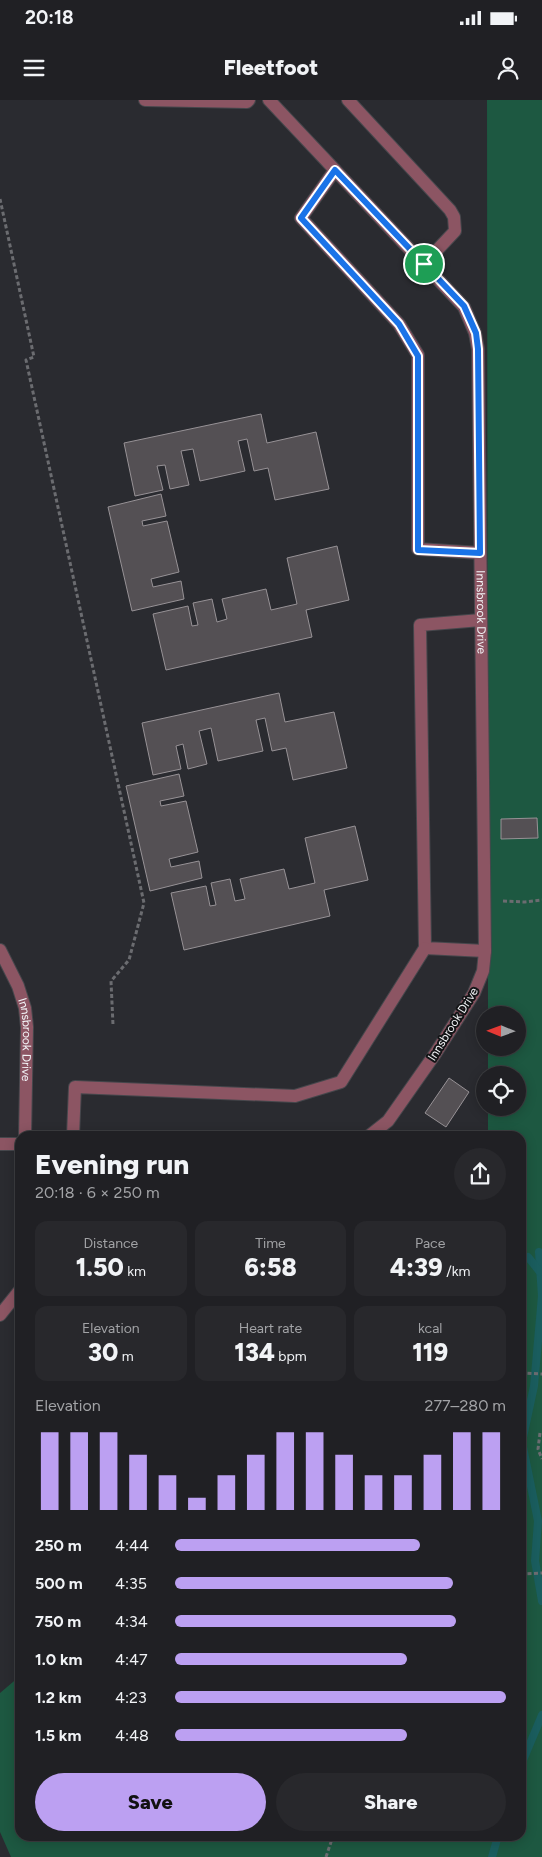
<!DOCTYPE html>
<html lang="en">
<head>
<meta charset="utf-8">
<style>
  body { margin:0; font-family:Figtree,sans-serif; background:#28282c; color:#f1f3f6; height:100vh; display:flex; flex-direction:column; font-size:19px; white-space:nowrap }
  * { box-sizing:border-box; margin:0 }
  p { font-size:16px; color:#a2a3a6 }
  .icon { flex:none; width:28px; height:28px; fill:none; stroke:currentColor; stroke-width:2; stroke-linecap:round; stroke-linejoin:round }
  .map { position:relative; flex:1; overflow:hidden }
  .sheet { position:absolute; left:15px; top:1031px; width:511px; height:710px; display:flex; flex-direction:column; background:#202024; border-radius:15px; box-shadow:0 2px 12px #0003,0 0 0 1px #3d3e41 }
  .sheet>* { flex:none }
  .needle { width:32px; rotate:271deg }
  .controls { position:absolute; left:476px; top:906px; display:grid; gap:10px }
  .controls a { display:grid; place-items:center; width:50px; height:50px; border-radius:50%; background:#202024; box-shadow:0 2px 12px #0003,0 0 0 1px #3d3e41; font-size:25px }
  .pin { position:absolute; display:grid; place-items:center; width:42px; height:42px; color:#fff; margin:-21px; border:2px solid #fff; border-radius:50%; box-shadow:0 1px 5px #0007 }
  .round { display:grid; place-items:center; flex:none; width:52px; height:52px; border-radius:26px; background:#28282c }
  .summary { display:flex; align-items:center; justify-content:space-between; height:85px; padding:0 20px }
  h1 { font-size:28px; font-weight:800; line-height:38px }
  .metrics { display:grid; grid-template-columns:repeat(3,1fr); gap:8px; height:85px; padding:5px 20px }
  .metrics div { display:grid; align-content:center; border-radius:12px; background:#28282c; text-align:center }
  .metrics b { font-size:25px; font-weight:800 }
  .metrics small { font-size:14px; font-weight:400 }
  .metrics p { font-size:14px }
  .chart { height:140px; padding:10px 20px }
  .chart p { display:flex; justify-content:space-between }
  .chart svg { width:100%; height:90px; margin-top:5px; stroke:#bca0f2; stroke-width:6 }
  .cta { display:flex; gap:10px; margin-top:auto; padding:10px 20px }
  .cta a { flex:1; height:58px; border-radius:30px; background:#bca0f2; color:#111; font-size:20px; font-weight:800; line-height:58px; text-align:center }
  .cta a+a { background:#28282c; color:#f1f3f6 }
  ul { padding:0 20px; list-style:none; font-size:16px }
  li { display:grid; grid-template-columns:80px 60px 1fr; align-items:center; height:38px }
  li i { height:12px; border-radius:6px; background:#bca0f2 }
  .status { display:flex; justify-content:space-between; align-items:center; height:35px; padding:0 25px; background:#202024; direction:ltr }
  .status svg { height:14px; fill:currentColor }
  header { display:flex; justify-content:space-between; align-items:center; height:65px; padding:0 20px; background:#202024; font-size:22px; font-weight:800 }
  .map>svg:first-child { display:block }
  .green { fill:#1d5841 }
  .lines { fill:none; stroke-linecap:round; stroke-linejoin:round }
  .stream { stroke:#1a5d5e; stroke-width:8 }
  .building { fill:#545054; stroke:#979296 }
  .lane-casing { stroke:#46474c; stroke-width:14 }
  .street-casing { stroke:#46474c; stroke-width:14 }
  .path { stroke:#6b6c70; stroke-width:3; stroke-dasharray:4 2.5; stroke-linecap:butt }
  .lane { stroke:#8c5563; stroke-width:12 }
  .street { stroke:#8c5563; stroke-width:12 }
  .route-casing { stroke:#fff; stroke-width:10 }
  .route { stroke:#1a73e8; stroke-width:6 }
  .labels { text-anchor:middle; stroke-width:4; stroke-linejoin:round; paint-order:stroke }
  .street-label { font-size:12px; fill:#f2f3f6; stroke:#131416 }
</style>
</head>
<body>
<div class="status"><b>20:18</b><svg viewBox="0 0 49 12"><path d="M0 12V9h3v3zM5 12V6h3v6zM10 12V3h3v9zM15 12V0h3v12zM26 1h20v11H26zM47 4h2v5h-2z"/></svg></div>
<header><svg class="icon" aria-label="menu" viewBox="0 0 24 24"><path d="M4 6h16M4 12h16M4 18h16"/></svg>Fleetfoot<svg class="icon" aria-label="person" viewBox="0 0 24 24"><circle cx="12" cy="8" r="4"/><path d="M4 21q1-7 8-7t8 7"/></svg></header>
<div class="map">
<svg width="542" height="1757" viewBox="0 0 542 1757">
  <rect width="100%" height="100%" fill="#2a2b30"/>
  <polygon class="green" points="487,0 542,0 542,1757 11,1757 0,1732 0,1593 20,1576 20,1736 521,1736 521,1036 488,1036 488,1008 518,1008 518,975 488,975 488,948 518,948 518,915 488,915"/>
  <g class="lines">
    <g class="stream">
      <polyline points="539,1152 542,1196 534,1286 522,1342 538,1421 535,1461 542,1501"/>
      <polyline points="528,1157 540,1172"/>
      <polyline points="521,1665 542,1615"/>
      <polyline points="492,1757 498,1736"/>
    </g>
  </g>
  <g class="building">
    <polygon points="261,314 267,343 316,332 329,389 275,400 268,368 254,371 247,339 238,341 245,371 200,381 193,349 181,351 189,385 170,389 165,365 157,366 163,390 135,396 124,343"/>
    <polygon points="161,394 166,416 142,421 143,426 167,421 179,472 151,479 153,487 181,481 184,499 132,511 108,407"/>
    <polygon points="337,446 349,500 306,510 312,537 166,570 153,514 188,506 192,526 198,525 193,503 212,499 217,522 227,519 222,499 266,489 271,510 297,504 287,458"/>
    <polygon points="279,593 285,622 334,612 347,668 293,680 286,648 272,651 265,618 256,620 263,651 218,661 211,628 199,631 207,664 188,669 183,644 176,646 181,669 153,675 142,623"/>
    <polygon points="179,674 184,696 160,701 161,706 186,701 198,752 169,759 171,767 199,761 202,778 150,791 126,686"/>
    <polygon points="537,718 538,738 501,739 501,719"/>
    <polygon points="355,726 368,780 324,790 330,816 184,850 171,793 206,786 210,806 216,805 211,783 230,779 235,801 245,799 240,779 284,769 289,789 315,783 305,738"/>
    <polygon points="449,978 469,992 446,1027 425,1013"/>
  </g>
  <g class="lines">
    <defs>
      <g id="lane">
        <polyline points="145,0 247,2 249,0"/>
        <polyline points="348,0 450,110 454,117 455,131 424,164"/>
        <polyline points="335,70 301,118 399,224 418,255 418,449 480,453"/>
        <polyline points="481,520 420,525 425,848 485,851"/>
        <polyline points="73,1036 75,987 295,996 341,982 425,848"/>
        <polyline points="0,1215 20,1190"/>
      </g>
      <g id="street">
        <path id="s1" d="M269,0L464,207L475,233L478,249L485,851L483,871L474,893L435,954L388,1021L369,1036"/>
        <path id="s2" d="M0,850L18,886L25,908L27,927L25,1036"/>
        <polyline points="0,1044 20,1044"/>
      </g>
    </defs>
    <use href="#lane" class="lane-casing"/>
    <use href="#street" class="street-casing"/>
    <g class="path">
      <polyline points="0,99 34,257 26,260 144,803 129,860 111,881 113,925"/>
      <polyline points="503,801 525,802 542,800"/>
      <polyline points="521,1273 542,1274"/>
      <polyline points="540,1333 538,1349 542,1359"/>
      <polyline points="521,1474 542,1473"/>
      <polyline points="326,1757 333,1736"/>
    </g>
    <use href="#lane" class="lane"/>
    <use href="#street" class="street"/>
  </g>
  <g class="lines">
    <defs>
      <polygon id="route" points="335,70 464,206 476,233 478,249 480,453 418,450 418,256 399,224 301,118"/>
    </defs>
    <use href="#route" class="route-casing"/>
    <use href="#route" class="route"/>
  </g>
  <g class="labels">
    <g class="street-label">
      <text dy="4" stroke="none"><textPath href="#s1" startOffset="592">Innsbrook Drive</textPath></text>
      <text transform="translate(453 924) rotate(-58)" y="4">Innsbrook Drive</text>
      <text dy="4" stroke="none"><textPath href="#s2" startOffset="95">Innsbrook Drive</textPath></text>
    </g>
  </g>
</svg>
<div class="controls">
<a><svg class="needle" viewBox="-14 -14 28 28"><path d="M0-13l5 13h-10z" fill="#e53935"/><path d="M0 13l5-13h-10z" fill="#a2a3a6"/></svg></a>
<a><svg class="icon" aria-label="locate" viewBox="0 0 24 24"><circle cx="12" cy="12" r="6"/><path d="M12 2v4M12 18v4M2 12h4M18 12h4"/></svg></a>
</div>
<div class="pin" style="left:424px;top:164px;background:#1e9e55"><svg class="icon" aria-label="arrive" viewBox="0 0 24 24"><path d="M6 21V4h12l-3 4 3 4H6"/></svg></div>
<section class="sheet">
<div class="summary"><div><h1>Evening run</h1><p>20:18 · 6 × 250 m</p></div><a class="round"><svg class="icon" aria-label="share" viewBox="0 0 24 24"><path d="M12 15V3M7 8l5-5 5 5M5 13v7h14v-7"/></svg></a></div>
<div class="metrics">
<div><p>Distance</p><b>1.50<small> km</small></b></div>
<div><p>Time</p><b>6:58</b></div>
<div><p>Pace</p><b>4:39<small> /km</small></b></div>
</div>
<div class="metrics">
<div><p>Elevation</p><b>30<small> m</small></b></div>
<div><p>Heart rate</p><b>134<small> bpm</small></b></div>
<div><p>kcal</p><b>119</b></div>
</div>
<div class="chart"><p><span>Elevation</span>277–280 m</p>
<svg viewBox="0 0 160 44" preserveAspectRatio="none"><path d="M5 44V6M15 44V6M25 44V6M35 44V17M45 44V27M55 44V38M65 44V27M75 44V17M85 44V6M95 44V6M105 44V17M115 44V27M125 44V27M135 44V17M145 44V6M155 44V6"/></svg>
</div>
<ul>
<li><b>250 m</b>4:44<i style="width:74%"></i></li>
<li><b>500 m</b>4:35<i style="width:84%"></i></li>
<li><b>750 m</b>4:34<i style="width:85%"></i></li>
<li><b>1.0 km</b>4:47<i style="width:70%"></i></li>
<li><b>1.2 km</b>4:23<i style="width:100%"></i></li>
<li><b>1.5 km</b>4:48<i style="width:70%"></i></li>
</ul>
<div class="cta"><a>Save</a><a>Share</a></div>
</section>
</div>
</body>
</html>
